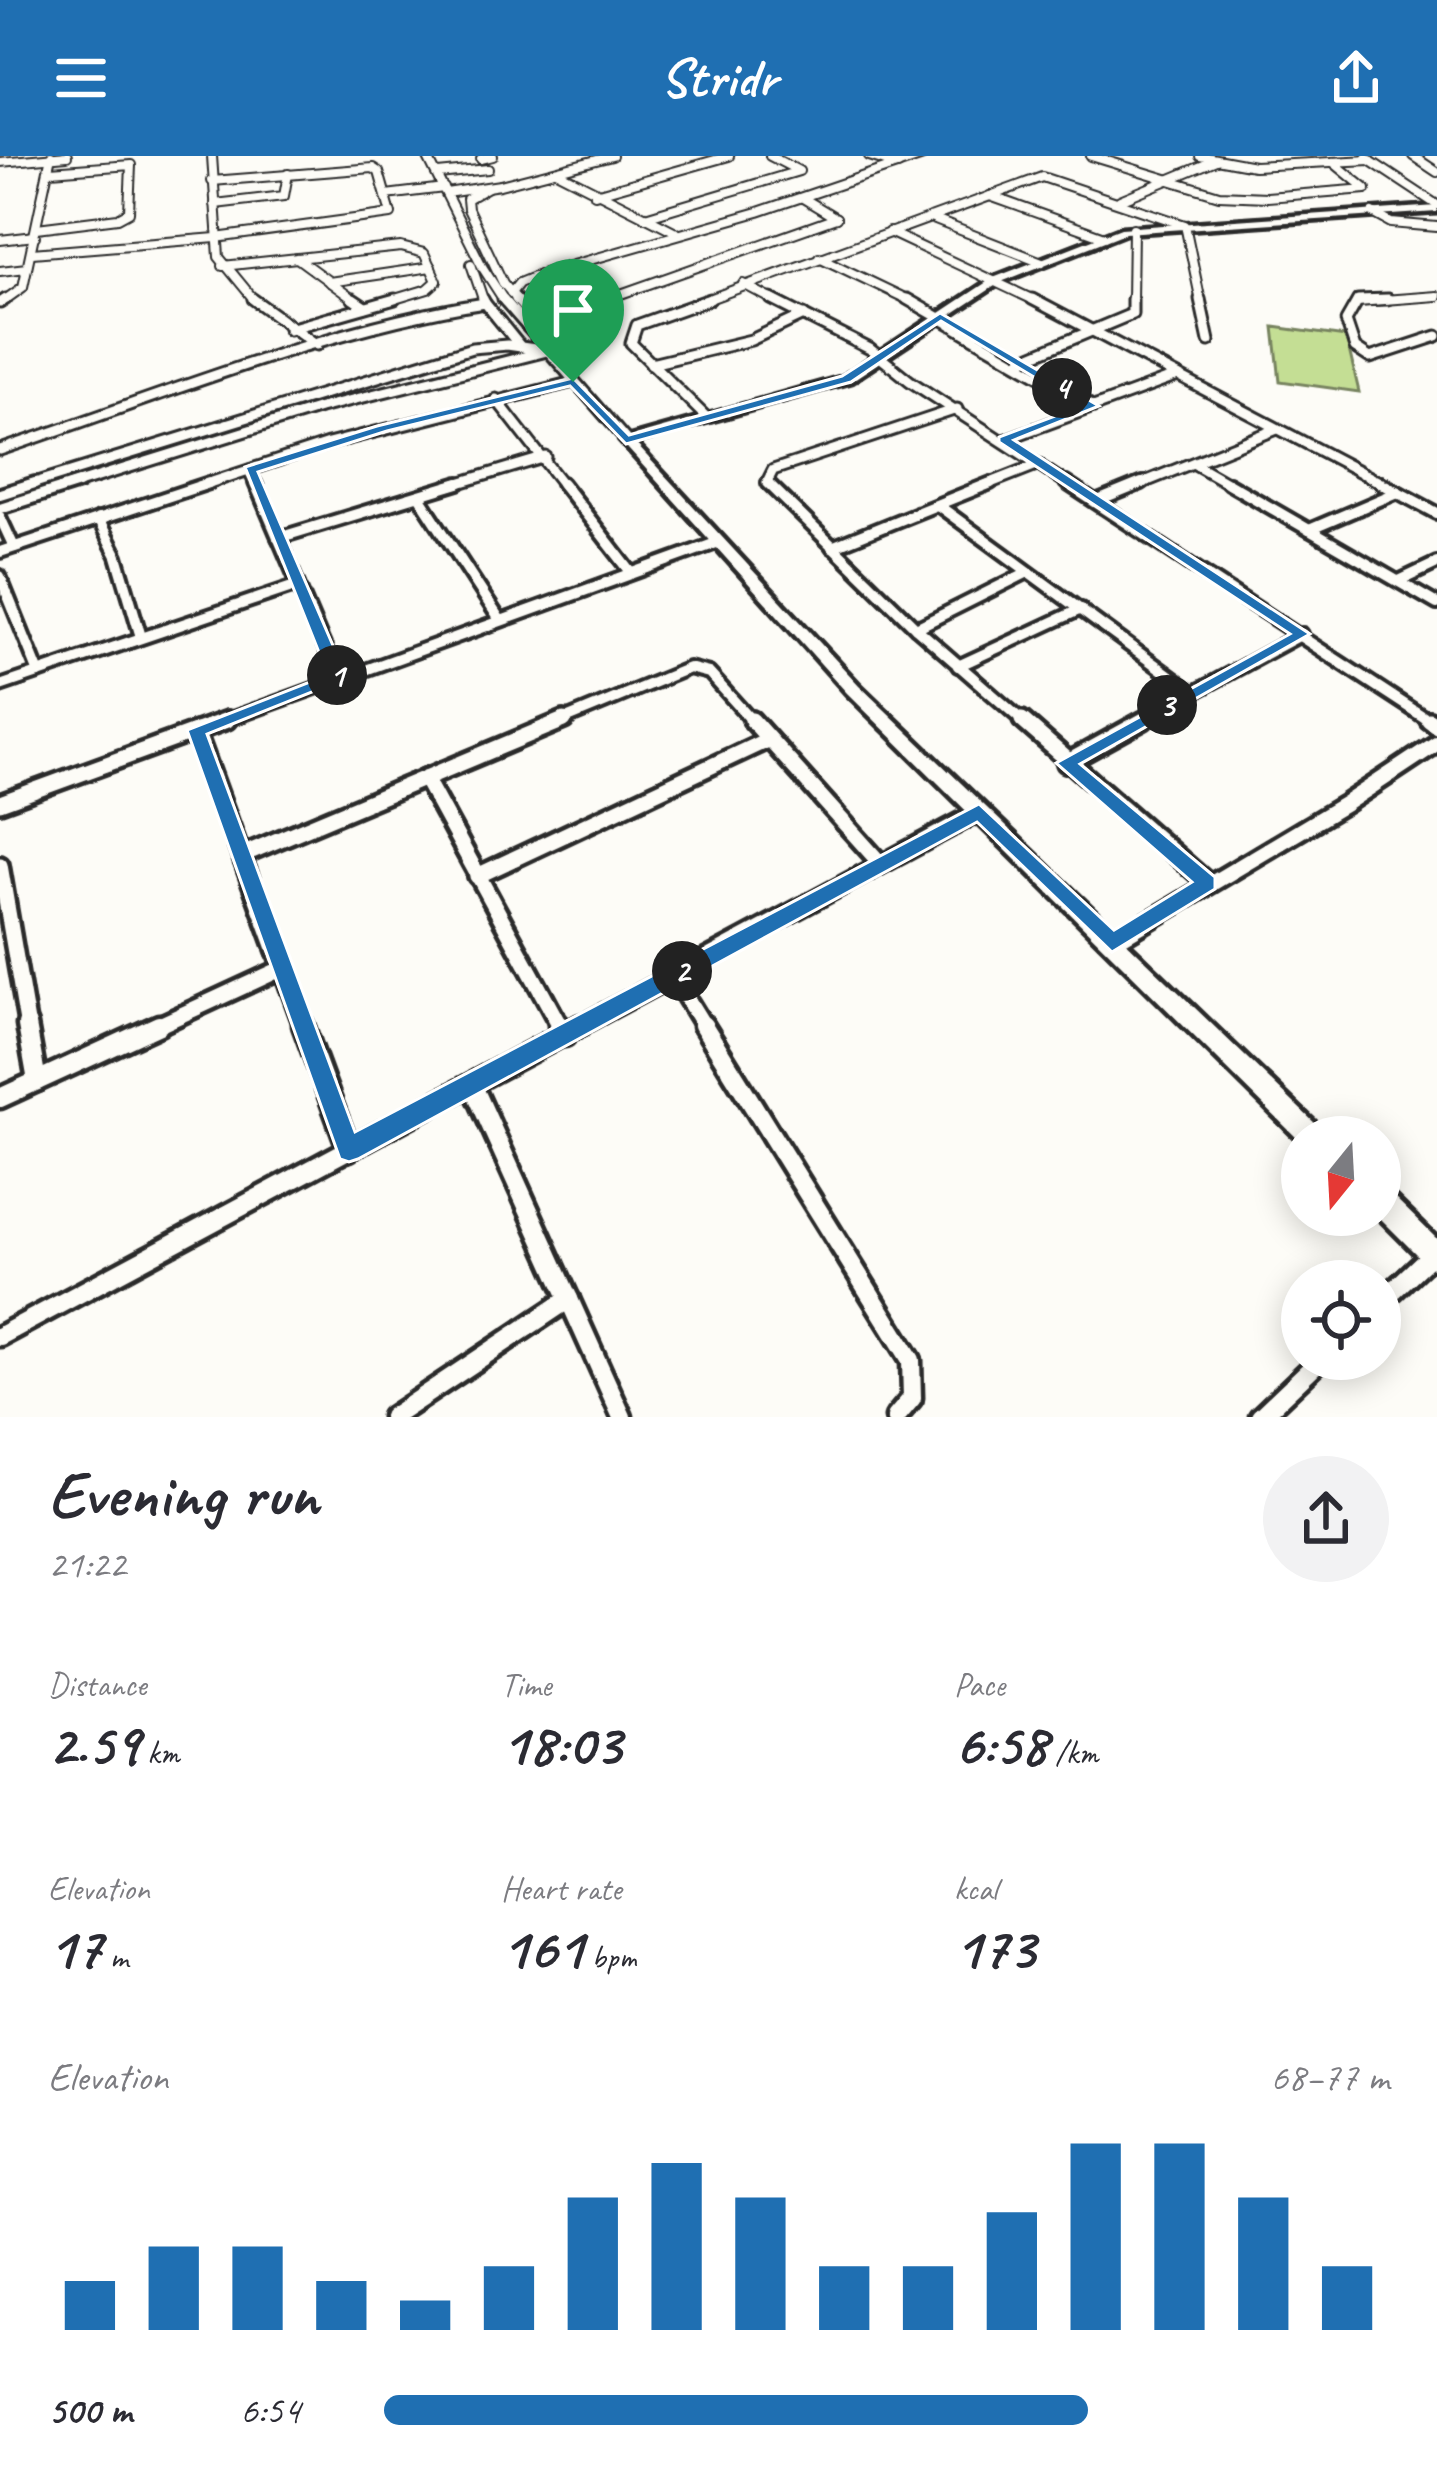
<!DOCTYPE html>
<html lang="en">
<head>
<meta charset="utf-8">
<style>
  body { margin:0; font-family:Caveat,sans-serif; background:#f2f2f3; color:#2b2b33; height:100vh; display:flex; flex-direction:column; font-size:45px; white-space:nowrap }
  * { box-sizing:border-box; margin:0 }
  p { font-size:39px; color:#7c7c81 }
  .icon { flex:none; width:66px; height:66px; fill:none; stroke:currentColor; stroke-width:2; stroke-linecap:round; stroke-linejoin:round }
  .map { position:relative; height:1261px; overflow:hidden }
  .panel { display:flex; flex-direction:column; background:#fff; flex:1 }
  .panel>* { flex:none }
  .needle { width:78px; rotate:198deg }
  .tools { position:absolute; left:1281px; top:960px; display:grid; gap:24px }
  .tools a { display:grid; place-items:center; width:120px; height:120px; border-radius:50%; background:#fff; box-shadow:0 6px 30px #0003; font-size:60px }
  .pin { position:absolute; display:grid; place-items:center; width:102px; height:102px; color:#fff; margin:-123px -51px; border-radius:50% 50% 50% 0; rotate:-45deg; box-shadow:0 0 12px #0007 }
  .pin .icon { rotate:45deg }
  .km { position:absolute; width:60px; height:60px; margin:-30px; border-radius:50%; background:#222; color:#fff; font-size:33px; line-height:60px; text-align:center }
  .round { display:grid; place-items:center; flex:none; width:126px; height:126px; border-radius:63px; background:#f2f2f3 }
  .overview { display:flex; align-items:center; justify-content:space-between; height:204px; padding:0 48px }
  h1 { font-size:66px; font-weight:700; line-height:90px }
  .stats { display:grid; grid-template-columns:repeat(3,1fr); gap:18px; height:204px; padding:12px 48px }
  .stats div { display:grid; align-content:center }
  .stats b { font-size:60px; font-weight:700 }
  .stats small { font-size:33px; font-weight:400 }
  .stats p { font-size:33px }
  .chart { height:336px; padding:24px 48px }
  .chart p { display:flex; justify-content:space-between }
  .chart svg { width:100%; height:216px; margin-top:12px; stroke:#1f6fb2; stroke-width:6 }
  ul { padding:0 48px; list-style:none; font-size:39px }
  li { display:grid; grid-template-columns:192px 144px 1fr; align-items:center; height:90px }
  li i { height:30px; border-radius:15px; background:#1f6fb2 }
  header { display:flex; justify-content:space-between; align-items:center; height:156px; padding:0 48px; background:#1f6fb2; color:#fff; font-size:54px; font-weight:700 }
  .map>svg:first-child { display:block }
  .green { fill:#c4de94; stroke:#788460; stroke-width:3 }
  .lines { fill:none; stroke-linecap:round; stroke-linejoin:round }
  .street-far4-casing { stroke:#2b2b2b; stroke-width:12 }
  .street-far3-casing { stroke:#2b2b2b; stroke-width:15 }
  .street-far2-casing { stroke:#2b2b2b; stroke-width:18 }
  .street-far1-casing { stroke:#2b2b2b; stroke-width:24 }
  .street-casing { stroke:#2b2b2b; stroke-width:27 }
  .secondary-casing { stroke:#2b2b2b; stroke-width:9 }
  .street-far4 { stroke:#fdfcf7; stroke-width:8 }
  .street-far3 { stroke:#fdfcf7; stroke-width:9 }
  .street-far2 { stroke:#fdfcf7; stroke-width:10 }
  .street-far1 { stroke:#fdfcf7; stroke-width:15 }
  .street { stroke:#fdfcf7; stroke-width:18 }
  .secondary { fill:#fdfcf7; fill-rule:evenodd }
  .route { fill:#1f6fb2; stroke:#fff; stroke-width:3; fill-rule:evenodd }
</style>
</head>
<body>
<header><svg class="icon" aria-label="menu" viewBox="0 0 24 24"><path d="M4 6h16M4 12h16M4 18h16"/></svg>Stridr<svg class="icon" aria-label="share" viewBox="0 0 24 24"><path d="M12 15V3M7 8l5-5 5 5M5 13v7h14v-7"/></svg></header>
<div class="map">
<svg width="1437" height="1261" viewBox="0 0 1437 1261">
  <rect width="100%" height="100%" fill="#fdfcf7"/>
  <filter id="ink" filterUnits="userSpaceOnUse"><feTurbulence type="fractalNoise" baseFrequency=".00833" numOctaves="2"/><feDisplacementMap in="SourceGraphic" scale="24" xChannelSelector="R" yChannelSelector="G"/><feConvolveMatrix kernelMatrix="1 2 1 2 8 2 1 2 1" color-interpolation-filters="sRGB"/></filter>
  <g filter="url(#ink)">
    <polygon class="green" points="1274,171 1346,181 1359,236 1280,225"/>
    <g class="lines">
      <defs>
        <g id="street-far4">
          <polyline points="212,0 219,101 256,146"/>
          <polyline points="427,0 483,112 505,146"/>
          <polyline points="869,0 898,9"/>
          <polyline points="1091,0 1219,39 1267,41 1366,33 1333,6"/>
          <polyline points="1200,0 1254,10 1370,4"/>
          <polyline points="1413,0 1437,16"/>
          <polyline points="1366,2 1437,49"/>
          <polyline points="481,3 493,0"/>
          <polyline points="0,6 67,0"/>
          <polyline points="556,15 676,76"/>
          <polyline points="438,18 488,13"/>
          <polyline points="488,31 467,43 468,53 503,127 519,146"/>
          <polyline points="446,37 500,29 612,0"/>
          <polyline points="595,38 729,0"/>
          <polyline points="386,39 444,32"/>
          <polyline points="990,40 1104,81"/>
          <polyline points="803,42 836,62"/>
          <polyline points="1120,44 1216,4"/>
          <polyline points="215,48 284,40 288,18"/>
          <polyline points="1373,57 1391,67 1437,71"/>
          <polyline points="645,61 799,15 770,0"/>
          <polyline points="930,62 1042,106"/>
          <polyline points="37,72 118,62 129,56 131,9 50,15"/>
          <polyline points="889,76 1038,146"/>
          <polyline points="0,84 35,80"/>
          <polyline points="32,97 216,82 391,58 379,16 373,12 212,25"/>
          <polyline points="819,101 913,146"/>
          <polyline points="297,102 357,146"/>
          <polyline points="471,108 484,146"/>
          <polyline points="223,110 401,91 424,97 437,125 428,133 385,146"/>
          <polyline points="0,115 27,112"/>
          <polyline points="329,126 431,111"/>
          <polyline points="743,128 777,146"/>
          <polyline points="511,137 519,127 541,118 758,56 923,0"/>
          <polyline points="2,146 23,131 51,0"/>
          <polyline points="598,146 836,62"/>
          <polyline points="701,146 1042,21 1185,69 1201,146"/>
          <polyline points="1132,146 1133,72"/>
          <polyline points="1357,146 1437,140"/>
        </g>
        <g id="street-far3">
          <polyline points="253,143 317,189"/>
          <polyline points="353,143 365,151"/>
          <polyline points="483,143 485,147"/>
          <polyline points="503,143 626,284"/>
          <polyline points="516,143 547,178 546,191"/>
          <polyline points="771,143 870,193 910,225 1071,330"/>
          <polyline points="907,143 1092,250"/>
          <polyline points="1032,143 1387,330"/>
          <polyline points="1200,143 1209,185"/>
          <polyline points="1388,143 1358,144 1346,165 1355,192 1370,202 1437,180"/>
          <polyline points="0,147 6,143"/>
          <polyline points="289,173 395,143"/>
          <polyline points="1017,206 1132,158 1132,143"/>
          <polyline points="651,208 751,184 804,159"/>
          <polyline points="496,243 564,330"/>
          <polyline points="707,262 631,187 637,169 710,143"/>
          <polyline points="1004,284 1178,220"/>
          <path d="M0,294C153,243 328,171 485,147L520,190"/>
          <polyline points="1193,307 1233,330"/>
          <polyline points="249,314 256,330"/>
          <polyline points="25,330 472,192 507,189 542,194"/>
          <polyline points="69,330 320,252 547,195 603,143"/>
          <polyline points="200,330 328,288 573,226"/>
          <polyline points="449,330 546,301"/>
          <polyline points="771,330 767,326 773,314 957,253"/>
          <polyline points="983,330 1039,308"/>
          <polyline points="1135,330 1277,273"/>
        </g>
        <g id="street-far2">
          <polyline points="255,327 338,522"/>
          <polyline points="562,327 631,416"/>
          <polyline points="768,327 916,472 1025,567"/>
          <polyline points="1066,327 1433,567"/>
          <polyline points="1228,327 1437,448"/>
          <polyline points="1381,327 1437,357"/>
          <polyline points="0,338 35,327"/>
          <polyline points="419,340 500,464"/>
          <polyline points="1098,345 1142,327"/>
          <polyline points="939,350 1191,535"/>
          <polyline points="0,352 79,327"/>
          <polyline points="0,361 14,391"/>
          <polyline points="98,363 117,400 141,481"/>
          <polyline points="1309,374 1398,336"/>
          <polyline points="278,382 459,327"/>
          <polyline points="832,391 991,327"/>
          <polyline points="0,396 209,327"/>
          <polyline points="0,420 39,517"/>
          <polyline points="1399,425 1437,407"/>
          <polyline points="916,472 1028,416"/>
          <polyline points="958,510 1081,453"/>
          <polyline points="0,530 298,429"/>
          <polyline points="219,567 719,386"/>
          <polyline points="556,567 689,512 709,517 754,567"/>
          <polyline points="1138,567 1302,478"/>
        </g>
        <g id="street-far1">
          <polyline points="752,564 881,708"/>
          <polyline points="1022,564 1208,727"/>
          <polyline points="1429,564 1437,570"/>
          <polyline points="196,575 304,872"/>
          <polyline points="1066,607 1144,564"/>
          <polyline points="425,622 561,872"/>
          <polyline points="0,647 227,564"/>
          <polyline points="242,699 564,564"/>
          <polyline points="0,709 28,872"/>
          <polyline points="477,720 767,584"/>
          <polyline points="1112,787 1345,648 1437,587"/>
          <polyline points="673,820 705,872"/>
          <polyline points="153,872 283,812"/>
          <polyline points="576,872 979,656"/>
        </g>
        <g id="street">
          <polyline points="27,869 37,925"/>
          <polyline points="303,869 349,994"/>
          <polyline points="559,869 565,880"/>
          <polyline points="703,869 911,1204 912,1242 896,1261"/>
          <polyline points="472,928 622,1261"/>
          <polyline points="0,942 159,869"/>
          <polyline points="1380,1147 1433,1097"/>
          <polyline points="0,1180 581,869"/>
          <polyline points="392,1261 569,1143"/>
          <polyline points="1260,1261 1321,1203"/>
        </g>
        <g id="secondary">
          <polygon points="1437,50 1437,56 1125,77 1001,126 851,225 634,286 859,529 1321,973 1325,981 1302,981 1302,987 847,537 620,284 843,221 993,122 1121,72"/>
          <polygon points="1380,1033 1389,1036 1437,1083 1437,1114 1428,1110 1377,1059 1380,1059"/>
        </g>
      </defs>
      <use href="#street-far4" class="street-far4-casing"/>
      <use href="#street-far3" class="street-far3-casing"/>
      <use href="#street-far2" class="street-far2-casing"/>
      <use href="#street-far1" class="street-far1-casing"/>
      <use href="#street" class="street-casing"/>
      <use href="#secondary" class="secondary-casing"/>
      <use href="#street-far4" class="street-far4"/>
      <use href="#street-far3" class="street-far3"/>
      <use href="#street-far2" class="street-far2"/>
      <use href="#street-far1" class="street-far1"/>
      <use href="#street" class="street"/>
      <use href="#secondary" class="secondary"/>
    </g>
  </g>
  <path class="route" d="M940,157L1099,250L1014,284L1310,478L1080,608L1215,721V733L1112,796L977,666L358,1003L349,1006L340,1003L187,574L328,519L245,311L377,270L573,222L629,279L842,220ZM941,165L1082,250L999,281V286L1290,478L1056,607L1192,726L1114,774L979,648L355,976L207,578L347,522L258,316L387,275L570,230L626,288L851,226Z"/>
</svg>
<div class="tools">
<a><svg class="needle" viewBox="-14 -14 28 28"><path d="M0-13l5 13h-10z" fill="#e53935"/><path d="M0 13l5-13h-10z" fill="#7c7c81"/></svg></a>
<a><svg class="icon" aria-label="locate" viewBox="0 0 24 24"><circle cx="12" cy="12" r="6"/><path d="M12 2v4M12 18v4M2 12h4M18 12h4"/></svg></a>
</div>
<div class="pin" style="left:573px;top:226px;background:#1e9e55"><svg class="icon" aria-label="arrive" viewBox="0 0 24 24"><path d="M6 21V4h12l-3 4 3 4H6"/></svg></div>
<b class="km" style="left:337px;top:519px">1</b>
<b class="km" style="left:682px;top:815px">2</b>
<b class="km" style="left:1167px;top:549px">3</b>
<b class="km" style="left:1062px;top:232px">4</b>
</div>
<section class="panel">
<div class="overview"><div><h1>Evening run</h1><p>21:22</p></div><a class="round"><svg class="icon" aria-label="share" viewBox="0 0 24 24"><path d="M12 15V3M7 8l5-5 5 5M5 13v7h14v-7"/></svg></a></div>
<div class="stats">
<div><p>Distance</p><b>2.59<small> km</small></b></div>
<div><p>Time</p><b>18:03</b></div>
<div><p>Pace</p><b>6:58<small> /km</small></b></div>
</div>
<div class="stats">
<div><p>Elevation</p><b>17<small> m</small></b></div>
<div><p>Heart rate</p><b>161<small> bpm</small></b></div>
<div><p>kcal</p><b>173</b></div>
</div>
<div class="chart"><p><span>Elevation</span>68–77 m</p>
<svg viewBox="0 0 160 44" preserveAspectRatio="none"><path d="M5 44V34M15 44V27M25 44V27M35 44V34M45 44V38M55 44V31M65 44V17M75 44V10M85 44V17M95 44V31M105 44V31M115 44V20M125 44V6M135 44V6M145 44V17M155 44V31"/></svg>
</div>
<ul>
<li><b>500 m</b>6:54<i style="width:70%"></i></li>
</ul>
</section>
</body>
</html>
